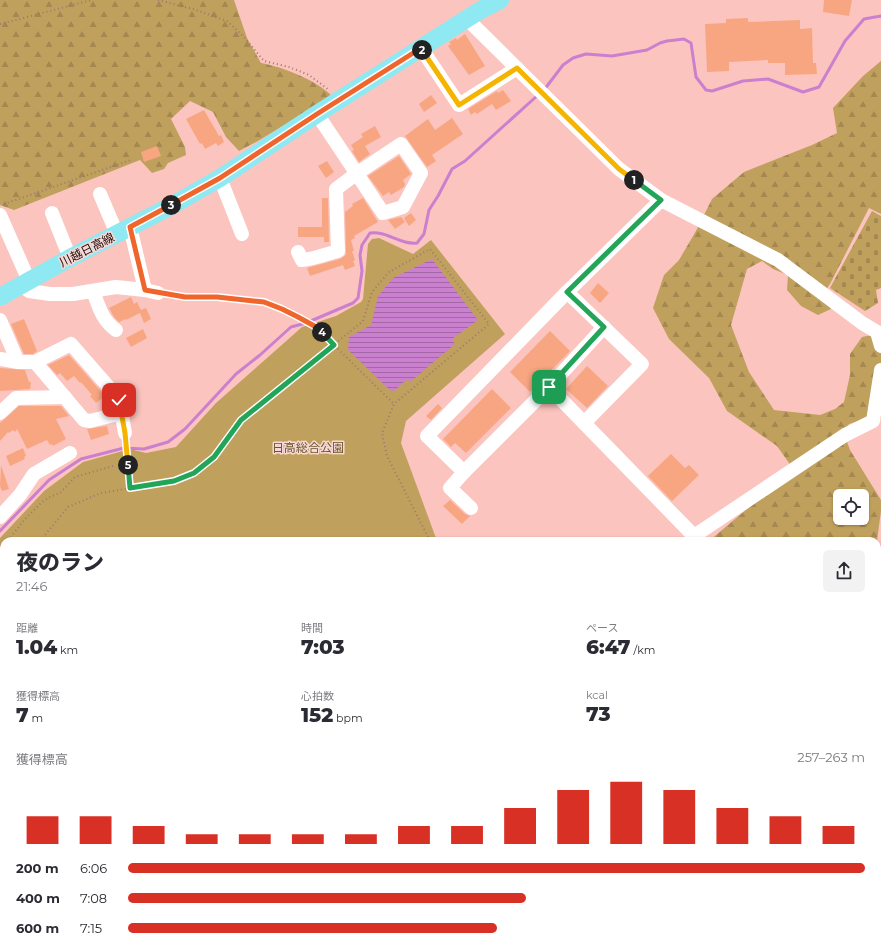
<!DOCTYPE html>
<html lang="ja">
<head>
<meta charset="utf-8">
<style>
  body { margin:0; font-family:Montserrat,"Noto Sans JP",sans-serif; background:#f2f2f3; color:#2b2b33; height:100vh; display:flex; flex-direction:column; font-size:15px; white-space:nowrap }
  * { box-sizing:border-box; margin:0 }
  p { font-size:13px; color:#7c7c81 }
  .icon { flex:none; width:22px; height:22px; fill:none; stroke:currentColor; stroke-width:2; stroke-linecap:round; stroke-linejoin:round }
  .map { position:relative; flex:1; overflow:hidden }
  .sheet { position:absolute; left:0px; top:537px; width:881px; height:414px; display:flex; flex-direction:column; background:#fff; border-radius:12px 12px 0 0; box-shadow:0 1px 3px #0004 }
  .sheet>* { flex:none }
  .controls { position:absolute; left:833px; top:489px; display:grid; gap:8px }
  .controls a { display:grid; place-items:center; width:36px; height:36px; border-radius:6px; background:#fff; box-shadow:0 1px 3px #0004; font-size:20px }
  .pin { position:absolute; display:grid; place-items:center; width:34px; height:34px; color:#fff; margin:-17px; border-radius:8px; box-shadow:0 2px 6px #0006 }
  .km { position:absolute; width:20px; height:20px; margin:-10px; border-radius:50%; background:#222; color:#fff; font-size:11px; line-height:20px; text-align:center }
  .round { display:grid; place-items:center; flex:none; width:42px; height:42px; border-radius:6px; background:#f2f2f3 }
  .head { display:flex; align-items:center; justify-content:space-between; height:68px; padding:0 16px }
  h1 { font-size:22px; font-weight:800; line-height:30px }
  .metrics { display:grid; grid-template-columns:repeat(3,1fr); gap:6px; height:68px; padding:4px 16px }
  .metrics div { display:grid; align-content:center }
  .metrics b { font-size:20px; font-weight:800 }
  .metrics small { font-size:11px; font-weight:400 }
  .metrics p { font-size:11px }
  .chart { height:112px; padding:8px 16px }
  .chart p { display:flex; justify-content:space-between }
  .chart svg { width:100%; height:72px; margin-top:4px; stroke:#d93025; stroke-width:6 }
  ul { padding:0 16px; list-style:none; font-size:13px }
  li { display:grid; grid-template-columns:64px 48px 1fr; align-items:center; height:30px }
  li i { height:10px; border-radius:5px; background:#d93025 }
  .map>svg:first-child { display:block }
  .grass { fill:url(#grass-tufts) }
  .forest { fill:url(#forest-firs); fill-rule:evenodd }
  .cemetery { fill:url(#cemetery-stones) }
  .park { fill:#c0a05d }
  .water { fill:url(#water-rules) }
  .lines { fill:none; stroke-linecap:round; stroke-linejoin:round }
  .stream { stroke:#ca80cf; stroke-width:3 }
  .building { fill:#f8a681 }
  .path { stroke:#a07672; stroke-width:2; stroke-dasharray:1 3; stroke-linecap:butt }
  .minor { stroke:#fff; stroke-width:14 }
  .major { stroke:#8fe9f2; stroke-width:18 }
  .split-1-casing { stroke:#fff; stroke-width:8 }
  .split-2-casing { stroke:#fff; stroke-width:8 }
  .split-3-casing { stroke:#fff; stroke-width:8 }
  .split-4-casing { stroke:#fff; stroke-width:8 }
  .split-5-casing { stroke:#fff; stroke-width:8 }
  .split-6-casing { stroke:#fff; stroke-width:8 }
  .split-1 { stroke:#22a559; stroke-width:5 }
  .split-2 { stroke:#f5b400; stroke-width:5 }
  .split-3 { stroke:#f0652b; stroke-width:5 }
  .split-4 { stroke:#f0652b; stroke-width:5 }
  .split-5 { stroke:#22a559; stroke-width:5 }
  .split-6 { stroke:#f5b400; stroke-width:5 }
  .labels { text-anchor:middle; stroke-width:3; stroke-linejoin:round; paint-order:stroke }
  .street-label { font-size:12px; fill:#220a09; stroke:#f6d9d6 }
  .park-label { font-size:12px; fill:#695529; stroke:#f6d9d6 }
</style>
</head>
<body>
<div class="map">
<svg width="881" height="951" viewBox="0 0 881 951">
  <defs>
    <pattern id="grass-tufts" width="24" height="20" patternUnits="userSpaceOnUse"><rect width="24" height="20" fill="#c0a05d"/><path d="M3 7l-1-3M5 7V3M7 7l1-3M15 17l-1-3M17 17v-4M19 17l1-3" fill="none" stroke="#a58850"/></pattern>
    <pattern id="forest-firs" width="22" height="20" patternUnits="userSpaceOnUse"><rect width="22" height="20" fill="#c0a05d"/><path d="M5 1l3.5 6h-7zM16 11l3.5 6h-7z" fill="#a58850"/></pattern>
    <pattern id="cemetery-stones" width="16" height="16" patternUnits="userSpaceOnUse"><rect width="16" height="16" fill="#c0a05d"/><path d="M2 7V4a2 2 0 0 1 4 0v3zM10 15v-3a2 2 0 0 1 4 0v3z" fill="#a58850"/></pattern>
    <pattern id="water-rules" width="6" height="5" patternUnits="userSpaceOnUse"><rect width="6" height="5" fill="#ca80cf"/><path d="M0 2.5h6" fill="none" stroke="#a467a6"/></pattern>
  </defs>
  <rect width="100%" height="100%" fill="#fcc4be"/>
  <polygon class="grass" points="0,922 4,922 4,947 330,947 337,951 0,951"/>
  <g class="forest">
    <path d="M0,0H234L247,38L261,63C283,67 316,80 332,96L258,141L239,151L226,137L213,112L190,101L171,119L185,147L186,155L168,163L164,169L152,173L140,160L14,210L0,205Z"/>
    <path d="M881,61V214L869,208L830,284L824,293L831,309L818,315L801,306L787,290L788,275L773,269L762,261L747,269L731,325L749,372L774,410L820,415L835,409L844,402L850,375V354L862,337L881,333V418L877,415L849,424L843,431L850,450L881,500V511L877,541H709L747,509L796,473L777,446L727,411L709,378L669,339L653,308L664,275L679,260L696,231L712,199L744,172L812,145L837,133L833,108L863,76ZM840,496H862V518H840Z"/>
    <polygon points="877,619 881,620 881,951 609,951 609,947 877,947"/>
    <polygon points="54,947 317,947 323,951 61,951"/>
    <polygon points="443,947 485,947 485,951 446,951"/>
  </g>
  <polygon class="cemetery" points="872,211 881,216 881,288 876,290 878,303 865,311 830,288"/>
  <g class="park">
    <polygon points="379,238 413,254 431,240 505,334 406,421 401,443 437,541 4,541 4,903 0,903 0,538 44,491 83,462 130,449 146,453 176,447 216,403 302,327 336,316 361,302 363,299 368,244 372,239"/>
    <rect x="489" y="947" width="75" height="4"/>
  </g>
  <polygon class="water" points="432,259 478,320 452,339 455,344 410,382 407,379 394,391 390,390 348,350 349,337 371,325 378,296 393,278"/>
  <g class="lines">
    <g class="stream">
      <polyline points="544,90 563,65 573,58 586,54 612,56 647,50 660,43 667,41 684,39 691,43 696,77 706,90 712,91 743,81 768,79 803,92 819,87 845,41 864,19 881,16"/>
      <path d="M0,531L49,480L81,459L124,448L144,449L168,442L185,429L236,374L260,355L291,327L306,323L353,303L358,298L362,271L360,255L362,245L370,233C388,231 400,245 417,243L424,234L429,210L438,196L452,169L465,161L538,95"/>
    </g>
  </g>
  <g class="building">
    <polygon points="824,0 852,0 849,16 823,12"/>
    <polygon points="748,18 748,22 800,20 800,29 812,28 813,63 816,63 817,74 785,75 785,63 768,63 768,60 729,62 729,71 707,72 705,24 726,23 726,19"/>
    <polygon points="465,34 485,66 469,75 448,46 451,44 449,42 456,38 457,40"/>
    <polygon points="503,90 511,101 496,110 492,104 477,114 475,112 471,115 468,109 497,91 498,93"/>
    <polygon points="431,95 437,103 424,112 419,104"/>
    <polygon points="204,110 219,136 221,135 224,142 218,146 216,143 205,149 202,143 200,144 186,119"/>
    <polygon points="452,118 463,134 432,155 436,161 427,167 405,136 428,119 435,130"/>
    <polygon points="375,126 381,137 365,146 370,154 359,162 352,151 354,150 351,145 363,137 361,134"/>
    <polygon points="157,146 161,156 144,162 141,152"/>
    <polygon points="399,156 411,174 403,180 405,184 404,187 391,195 389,192 383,196 368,176"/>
    <polygon points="327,161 334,172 326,178 318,166"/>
    <polygon points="322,198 328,198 329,242 324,242 324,237 298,237 298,227 322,227"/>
    <polygon points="363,198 378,222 354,236 355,238 351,240 354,251 352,251 355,260 353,261 355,266 345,270 343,265 310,276 307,268 340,259 346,255 345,212 353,206 352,204"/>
    <polygon points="411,213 416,220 409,226 404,218"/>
    <polygon points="401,217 405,222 395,229 388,220"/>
    <polygon points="598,283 609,293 600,303 590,293"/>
    <polygon points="131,297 134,304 137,302 141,310 146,308 151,319 144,323 140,313 126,320 126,319 119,322 114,317 109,308"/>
    <polygon points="24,319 37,351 33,354 24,354 11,324"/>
    <polygon points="143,329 147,338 131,347 126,338"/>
    <polygon points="550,331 570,351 530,392 510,372"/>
    <polygon points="69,355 105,396 96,403 90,396 92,395 81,382 80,383 74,376 67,381 60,373 57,375 48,365"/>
    <polygon points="587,366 608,386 587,408 566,389"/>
    <polygon points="0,368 25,370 29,382 31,382 30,389 0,391"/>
    <polygon points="492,389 511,408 466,453 455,443 451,447 443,439"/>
    <polygon points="438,404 442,408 431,420 426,416"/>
    <polygon points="19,406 61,406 69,416 56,419 66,439 53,446 52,444 50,445 47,440 27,449 17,429 15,432 13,430 9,433 8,432 0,441 0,423"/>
    <polygon points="107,426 109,434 91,440 87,429"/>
    <polygon points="23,448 26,456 24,457 25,459 10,466 6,456"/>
    <polygon points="671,454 685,468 689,465 699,475 672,501 648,476"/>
    <polygon points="1,465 9,489 2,491 0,486"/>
    <polygon points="450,500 465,514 470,516 462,524 443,506"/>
  </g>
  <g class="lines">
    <g class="path">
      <polyline points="158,0 193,9 227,21 243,36 264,61 289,67 309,75 329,90"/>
      <polyline points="0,24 92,0"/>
      <polyline points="4,204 131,160"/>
      <polyline points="169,295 185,297 217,297 264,303 282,309 318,328 334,345 394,404"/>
      <polyline points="126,444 130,488"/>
      <polyline points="9,541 13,534 26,518 42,502 50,497 60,493 75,477 113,466"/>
      <polyline points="40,541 68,507 101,493 174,481 194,473 214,457 241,420 363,321 372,292 389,272 430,249 489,324 394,404 382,433 387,456 430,541"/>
      <polyline points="0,558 4,551"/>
      <polyline points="0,605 4,601"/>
      <polyline points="0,745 4,744"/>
      <polyline points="0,835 4,835"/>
    </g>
    <g class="minor">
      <polyline points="467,19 619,169 661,200 778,260 862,323 877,332 881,346"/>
      <polyline points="421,48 459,105 517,68"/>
      <polyline points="220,178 242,234"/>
      <polyline points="100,194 117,234"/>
      <polyline points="52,213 70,258"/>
      <polyline points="0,215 29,281"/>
      <polyline points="130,227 145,290"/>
      <path d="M298,252L302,260C315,259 326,254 338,251L336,189L356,174L401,144L421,173L403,207L383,213L317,114"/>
      <polyline points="21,285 29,291 50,294 73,294 116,287 145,290 158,293"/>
      <path d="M93,291C99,307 102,320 116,330"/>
      <polyline points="567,292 642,364 584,423"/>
      <polyline points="0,320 18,362 35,362 84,420 90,421 122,413"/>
      <polyline points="0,359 18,362"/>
      <polyline points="35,362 71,344 119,399 125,433"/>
      <polyline points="549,387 694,536 845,435 873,421 881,370"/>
      <polyline points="0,413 16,398 65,397"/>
      <polyline points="464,472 427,436 567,292 661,200"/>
      <polyline points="471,508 450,488 464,472 549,387 604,327"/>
      <polyline points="0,517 20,495 34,474 70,453"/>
      <polyline points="0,913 4,913"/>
      <polyline points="351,947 357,951"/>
      <polyline points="579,951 579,947"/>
    </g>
    <polyline class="major" points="0,297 70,258 171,206 220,178 317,114 479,11 500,0"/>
  </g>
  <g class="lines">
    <defs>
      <polyline id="split-1" points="549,387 604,327 567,292 661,200 634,180"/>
      <polyline id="split-2" points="422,50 459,105 517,68 619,169 634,180"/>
      <polyline id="split-3" points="171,205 220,178 317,114 421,48 422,50"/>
      <polyline id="split-4" points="171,205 130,227 145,290 185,297 217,297 264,302 282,309 298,317 318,328 322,332"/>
      <polyline id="split-5" points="128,465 130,488 174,481 194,473 214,457 241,420 334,345 322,332"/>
      <polyline id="split-6" points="119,400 125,433 128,465"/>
    </defs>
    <use href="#split-1" class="split-1-casing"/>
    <use href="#split-2" class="split-2-casing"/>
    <use href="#split-3" class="split-3-casing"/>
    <use href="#split-4" class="split-4-casing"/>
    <use href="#split-5" class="split-5-casing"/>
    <use href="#split-6" class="split-6-casing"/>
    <use href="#split-1" class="split-1"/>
    <use href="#split-2" class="split-2"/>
    <use href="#split-3" class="split-3"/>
    <use href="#split-4" class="split-4"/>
    <use href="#split-5" class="split-5"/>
    <use href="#split-6" class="split-6"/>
  </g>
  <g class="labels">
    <g class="street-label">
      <text transform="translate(87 250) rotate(-27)" y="4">川越日高線</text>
    </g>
    <g class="park-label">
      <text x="308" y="452">日高総合公園</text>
    </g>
  </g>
</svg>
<div class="controls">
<a><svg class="icon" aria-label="locate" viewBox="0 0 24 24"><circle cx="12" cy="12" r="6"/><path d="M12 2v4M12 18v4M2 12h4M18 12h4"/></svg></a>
</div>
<div class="pin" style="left:549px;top:387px;background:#1e9e55"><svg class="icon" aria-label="arrive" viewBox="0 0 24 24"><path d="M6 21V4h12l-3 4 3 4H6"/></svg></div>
<div class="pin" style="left:119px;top:400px;background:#d93025"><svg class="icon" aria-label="check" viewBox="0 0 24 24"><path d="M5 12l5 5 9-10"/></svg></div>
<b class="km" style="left:634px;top:180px">1</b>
<b class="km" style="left:422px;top:50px">2</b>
<b class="km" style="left:171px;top:205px">3</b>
<b class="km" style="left:322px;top:332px">4</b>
<b class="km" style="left:128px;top:465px">5</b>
<section class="sheet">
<div class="head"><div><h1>夜のラン</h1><p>21:46</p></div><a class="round"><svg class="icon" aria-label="share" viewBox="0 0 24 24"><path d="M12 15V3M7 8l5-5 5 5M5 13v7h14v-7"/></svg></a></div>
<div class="metrics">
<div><p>距離</p><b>1.04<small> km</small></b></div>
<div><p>時間</p><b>7:03</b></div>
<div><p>ペース</p><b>6:47<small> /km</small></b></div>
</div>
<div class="metrics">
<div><p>獲得標高</p><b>7<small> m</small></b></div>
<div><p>心拍数</p><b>152<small> bpm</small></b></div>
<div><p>kcal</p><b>73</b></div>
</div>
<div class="chart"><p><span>獲得標高</span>257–263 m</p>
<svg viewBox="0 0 160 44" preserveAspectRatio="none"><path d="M5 44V27M15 44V27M25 44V33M35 44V38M45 44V38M55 44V38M65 44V38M75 44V33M85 44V33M95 44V22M105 44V11M115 44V6M125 44V11M135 44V22M145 44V27M155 44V33"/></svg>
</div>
<ul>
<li><b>200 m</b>6:06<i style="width:100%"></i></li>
<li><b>400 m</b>7:08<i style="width:54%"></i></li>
<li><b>600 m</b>7:15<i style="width:50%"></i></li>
</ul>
</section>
</div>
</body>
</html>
